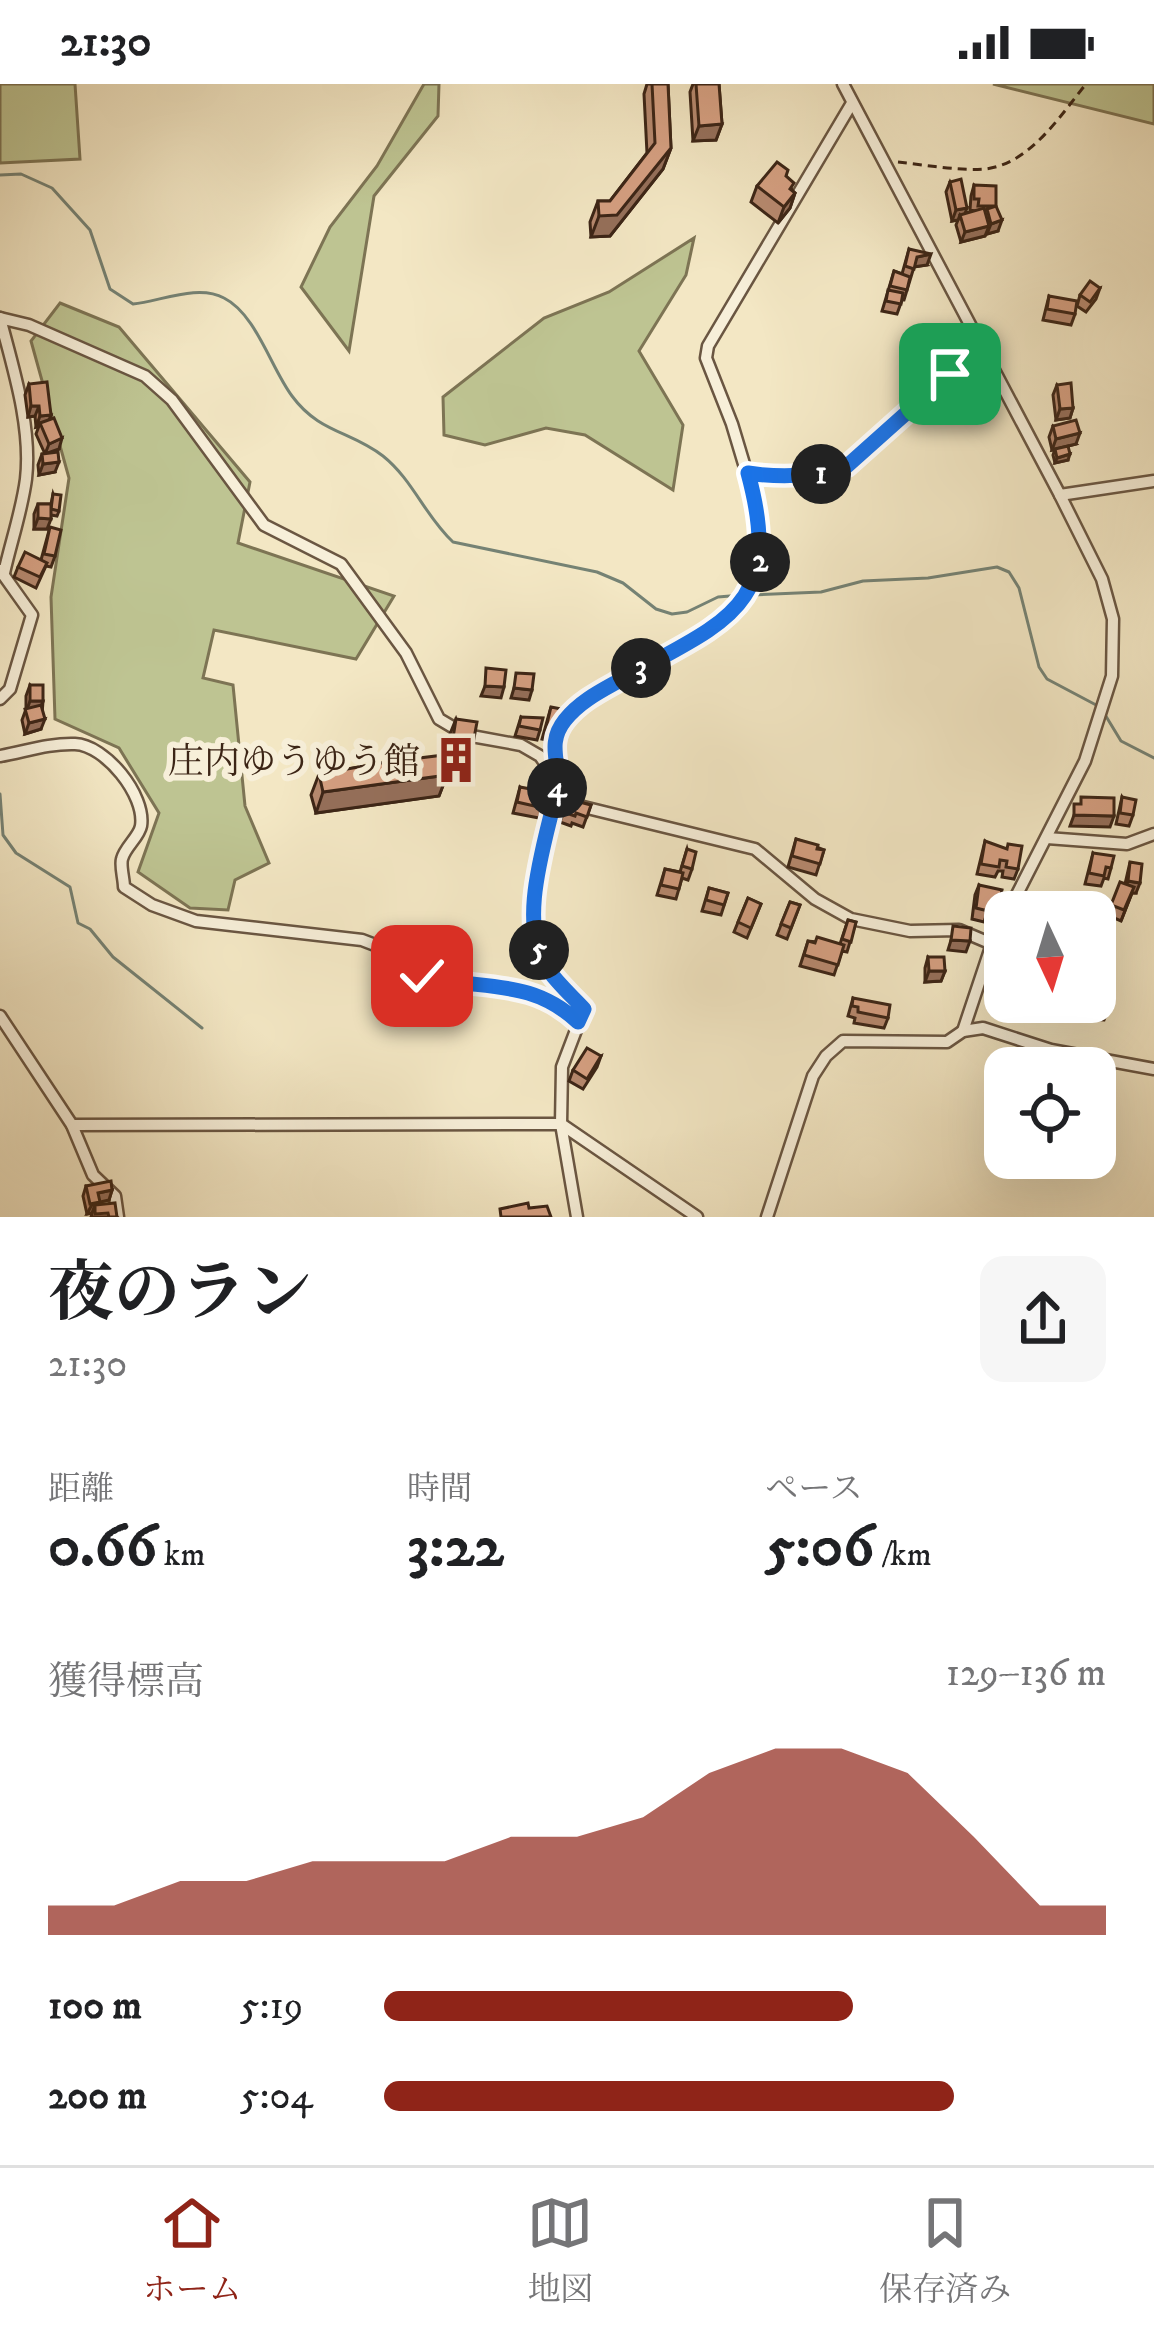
<!DOCTYPE html>
<html lang="ja">
<head>
<meta charset="utf-8">
<style>
  body { margin:0; font-family:"IM FELL DW Pica","Noto Serif JP",serif; background:#f6f6f6; color:#202124; height:100vh; display:flex; flex-direction:column; font-size:45px; white-space:nowrap }
  * { box-sizing:border-box; margin:0 }
  p { font-size:39px; color:#757577 }
  .icon { flex:none; width:66px; height:66px; fill:none; stroke:currentColor; stroke-width:2; stroke-linecap:round; stroke-linejoin:round }
  .map { position:relative; height:1133px; overflow:hidden }
  .panel { display:flex; flex-direction:column; background:#fff; flex:1 }
  .panel>* { flex:none }
  .needle { width:78px; rotate:176deg }
  .fabs { position:absolute; left:984px; top:807px; display:grid; gap:24px }
  .fabs a { display:grid; place-items:center; width:132px; height:132px; border-radius:24px; background:#fff; box-shadow:0 12px 48px #0002; font-size:60px }
  .pin { position:absolute; display:grid; place-items:center; width:102px; height:102px; color:#fff; margin:-51px; border-radius:24px; box-shadow:0 6px 18px #0006 }
  .km { position:absolute; width:60px; height:60px; margin:-30px; border-radius:50%; background:#222; color:#fff; font-size:33px; line-height:60px; text-align:center }
  .round { display:grid; place-items:center; flex:none; width:126px; height:126px; border-radius:24px; background:#f6f6f6 }
  .headline { display:flex; align-items:center; justify-content:space-between; height:204px; padding:0 48px }
  h1 { font-size:66px; font-weight:700; line-height:90px }
  .figures { display:grid; grid-template-columns:repeat(3,1fr); gap:18px; height:204px; padding:12px 48px }
  .figures div { display:grid; align-content:center }
  .figures b { font-size:60px; font-weight:700 }
  .figures small { font-size:33px; font-weight:400 }
  .figures p { font-size:33px }
  .chart { height:336px; padding:24px 48px }
  .chart p { display:flex; justify-content:space-between }
  .chart svg { width:100%; height:216px; margin-top:12px; fill:#8f2418; opacity:.7 }
  ul { padding:0 48px; list-style:none; font-size:39px }
  li { display:grid; grid-template-columns:192px 144px 1fr; align-items:center; height:90px }
  li i { height:30px; border-radius:15px; background:#8f2418 }
  .status { display:flex; justify-content:space-between; align-items:center; height:84px; padding:0 60px; background:#fff; direction:ltr }
  .status svg { height:33px; fill:currentColor }
  .dock { display:flex; justify-content:space-around; align-items:center; height:168px; border-top:3px solid #e0e0e0; background:#fff; font-size:33px; color:#757577 }
  .dock a { display:grid; justify-items:center; gap:6px }
  .dock .current { color:#8f2418 }
  .map>svg:first-child { display:block }
  .green { fill:#bec492; stroke:#7d7454; stroke-width:3 }
  .lines { fill:none; stroke-linecap:round; stroke-linejoin:round }
  .stream { stroke:#758274; stroke-width:3 }
  .street-casing { stroke:#6a5642; stroke-width:15 }
  .path { stroke:#3c2516; stroke-width:3; stroke-dasharray:9 6; stroke-linecap:butt }
  .street { stroke:#f7efd9; stroke-width:10 }
  .wall { fill:#b7896f; stroke:#3c2516; stroke-width:3 }
  .shaded-wall { fill:#956f5a; stroke:#3c2516; stroke-width:3 }
  .building { fill:#d59f81; stroke:#3c2516; stroke-width:3 }
  .route-casing { stroke:#fff; stroke-width:24 }
  .route { stroke:#1a73e8; stroke-width:15 }
  .labels { text-anchor:middle; stroke-width:12; stroke-linejoin:round; paint-order:stroke }
  .poi-label { font-size:36px; fill:#3c2516; stroke:#f7efd9; text-anchor:end }
</style>
</head>
<body>
<div class="status"><b>21:30</b><svg viewBox="0 0 49 12"><path d="M0 12V9h3v3zM5 12V6h3v6zM10 12V3h3v9zM15 12V0h3v12zM26 1h20v11H26zM47 4h2v5h-2z"/></svg></div>
<div class="map">
<svg width="1154" height="1133" viewBox="0 0 1154 1133">
  <rect width="100%" height="100%" fill="#f3e7c4"/>
  <filter id="stains"><feTurbulence type="fractalNoise" baseFrequency=".00167" numOctaves="4"/><feColorMatrix values="0 0 0 0 .2 0 0 0 0 .09 0 0 0 0 .02 0 0 0 .5 -.17"/></filter>
  <radialGradient id="worn" r=".72"><stop offset=".6" stop-color="#630" stop-opacity="0"/><stop offset="1" stop-color="#630" stop-opacity=".3"/></radialGradient>
  <g class="green">
    <polygon points="0,0 75,0 80,75 0,79"/>
    <polygon points="424,0 439,0 438,32 374,112 349,267 301,203 330,143 377,82"/>
    <polygon points="993,0 1154,0 1154,40"/>
    <polygon points="694,154 686,191 639,267 683,341 673,406 585,351 546,344 485,361 444,351 443,313 544,234 609,208"/>
    <polygon points="60,219 119,243 250,398 238,459 394,512 356,575 214,546 203,594 233,601 245,722 269,779 235,796 228,826 190,824 138,788 159,729 119,664 55,635 51,513 69,394 31,257"/>
  </g>
  <g class="lines">
    <g class="stream">
      <path d="M0,91L21,90L52,104L90,146L110,205L133,220C161,217 198,200 224,214C256,230 271,284 292,312C319,349 351,347 383,372C413,396 425,432 453,458L597,488L623,499L656,525L672,530L687,528L718,513L742,511"/>
      <polyline points="752,511 821,508 863,497 928,494 997,483 1009,488 1019,504 1039,583 1047,595 1098,622"/>
      <polyline points="1104,629 1121,657 1154,674"/>
      <polyline points="0,710 3,751 16,769 70,803 78,839 90,845 113,873 202,944"/>
    </g>
    <defs>
      <g id="street">
        <polyline points="843,0 1060,411 1102,495 1113,535 1112,592 1085,677 1008,828"/>
        <polyline points="0,234 29,241 145,292 172,316 264,441 341,480 406,569 439,635 466,651 521,661 540,672 554,692"/>
        <path d="M0,234C13,284 32,343 26,395C22,426 11,458 4,489"/>
        <polyline points="1060,411 1154,397"/>
        <polyline points="0,615 10,605 32,531 0,486"/>
        <path d="M0,672C24,668 49,659 75,660C105,661 146,711 141,742C139,753 125,763 122,775C120,782 124,795 124,803L152,821L196,837L362,856L388,866L422,892L524,904L558,920L578,938"/>
        <polyline points="557,705 561,714 571,720 755,765 815,815 851,835 910,847 959,846 992,860"/>
        <polyline points="1047,754 1127,760 1154,750"/>
        <polyline points="0,932 72,1041 93,1091 115,1112 118,1133"/>
        <polyline points="963,947 992,860 1005,835"/>
        <polyline points="72,1041 561,1040 697,1133"/>
        <polyline points="577,1133 561,1040 562,983 584,925 546,883 535,842 538,776 559,700 552,671 562,639 586,615 675,566 735,525 754,501 759,483 759,430 732,340 706,274 708,262 852,19"/>
        <polyline points="767,1133 813,992 826,972 843,957 947,958 963,947 983,944 1051,966 1154,985"/>
      </g>
    </defs>
    <use href="#street" class="street-casing"/>
    <g class="path">
      <path d="M898,78C926,81 958,87 985,85C1030,80 1060,32 1086,0"/>
      <polyline points="760,391 825,389 847,383 973,265"/>
    </g>
    <use href="#street" class="street"/>
  </g>
  <g class="wall">
    <polygon points="647,0 668,0 671,64 663,85 610,152 591,153 590,138 598,117 610,117 647,69 644,10"/>
    <polygon points="693,0 719,0 722,40 716,56 693,57 690,8"/>
    <polygon points="786,92 792,106 795,109 790,124 778,139 751,118 757,102"/>
    <polygon points="950,98 965,129 975,127 970,126 971,112 974,101 996,122 998,147 987,150 987,147 985,152 961,158 956,141 958,136 952,137 946,108"/>
    <polygon points="909,165 927,181 914,183 904,216 902,216 897,230 882,227 894,187 902,190"/>
    <polygon points="1100,204 1096,215 1086,228 1077,222 1080,211"/>
    <polygon points="1049,212 1075,230 1071,241 1043,236"/>
    <polygon points="29,300 51,331 49,335 59,365 47,370 55,388 39,391 38,381 42,370 45,370 36,350 39,342 36,343 35,332 28,333 25,311"/>
    <polygon points="1057,301 1073,324 1070,334 1056,336 1053,311"/>
    <polygon points="1053,342 1076,360 1068,362 1068,376 1055,379 1053,371 1055,365 1065,363 1052,366 1049,353"/>
    <polygon points="53,410 59,427 57,432 51,431 47,445 34,445 34,430 38,420 51,420"/>
    <polygon points="50,443 55,472 51,483 46,482 36,504 14,493 18,483 41,476"/>
    <polygon points="30,601 43,617 41,645 25,650 22,636 26,625 26,612"/>
    <polygon points="551,623 556,646 552,657 542,655"/>
    <polygon points="521,633 540,646 537,656 515,652"/>
    <polygon points="456,635 470,676 463,697 446,694 439,712 316,729 311,711 319,690 394,677 397,669 411,675 445,677 448,655"/>
    <polygon points="520,703 543,724 539,734 513,729"/>
    <polygon points="1122,713 1133,731 1129,742 1116,740"/>
    <polygon points="568,715 591,721 583,743 572,739 571,742 560,738"/>
    <polygon points="796,755 824,766 816,791 788,783"/>
    <polygon points="985,757 1018,785 1014,795 1002,793 1003,787 998,787 995,793 977,790"/>
    <polygon points="687,765 692,785 688,796 682,794 676,815 657,811 665,785 680,788"/>
    <polygon points="1093,769 1111,784 1108,795 1104,794 1101,802 1085,800"/>
    <polygon points="1130,778 1136,809 1132,809 1121,837 1107,831 1111,821 1125,800"/>
    <polygon points="979,801 998,823 994,833 986,832 984,838 972,835 975,811"/>
    <polygon points="709,804 728,809 721,831 702,827"/>
    <polygon points="748,814 761,820 747,854 734,848"/>
    <polygon points="790,818 800,821 787,855 777,851"/>
    <polygon points="848,836 856,838 847,868 842,867 834,891 800,882 808,857 840,860"/>
    <polygon points="1004,860 1005,860 1005,895 992,890"/>
    <polygon points="928,873 945,887 941,897 925,898 925,884"/>
    <polygon points="853,914 888,934 884,944 854,939 855,934 848,932"/>
    <polygon points="601,972 597,983 583,1005 569,997 573,986"/>
    <polygon points="86,1102 112,1106 109,1116 100,1118 99,1121 117,1133 91,1133 92,1129 87,1130 83,1112"/>
  </g>
  <g class="shaded-wall">
    <polygon points="722,40 716,56 693,57 699,42"/>
    <polygon points="671,64 663,85 610,152 591,153 599,132"/>
    <polygon points="795,109 790,124 778,139 784,123"/>
    <polygon points="967,124 963,135 960,131 958,136 952,137 956,126"/>
    <polygon points="1002,136 998,147 987,150 991,140"/>
    <polygon points="989,142 985,152 961,158 965,148"/>
    <polygon points="931,170 927,181 913,183 917,173"/>
    <polygon points="31,322 39,322 35,332 28,333"/>
    <polygon points="1073,324 1070,334 1056,336 1060,325"/>
    <polygon points="51,331 47,341 40,339 39,342 36,343 40,332"/>
    <polygon points="1080,349 1076,360 1052,366 1056,355"/>
    <polygon points="62,354 59,365 45,370 49,360"/>
    <polygon points="1070,370 1068,376 1055,379 1057,374"/>
    <polygon points="59,378 55,388 39,391 43,380"/>
    <polygon points="38,434 51,435 47,445 34,445"/>
    <polygon points="485,602 504,603 501,614 481,612"/>
    <polygon points="514,604 532,606 529,616 511,614"/>
    <polygon points="30,617 43,617 39,628 26,628"/>
    <polygon points="45,635 41,645 25,650 29,639"/>
    <polygon points="447,691 439,712 316,729 323,708"/>
    <polygon points="1074,731 1114,732 1110,743 1070,742"/>
    <polygon points="1128,797 1140,799 1136,809 1132,809 1121,837 1132,809 1124,808"/>
    <polygon points="951,856 970,857 966,868 948,866"/>
    <polygon points="929,887 945,887 941,897 925,898"/>
    <polygon points="1088,925 1108,925 1104,936 1084,935"/>
    <polygon points="112,1106 109,1116 100,1118 95,1128 95,1121 92,1129 87,1130 98,1109"/>
  </g>
  <g class="building">
    <polygon points="652,0 668,0 671,64 617,131 599,132 598,117 610,117 655,59"/>
    <polygon points="696,0 719,0 722,40 699,42"/>
    <polygon points="777,78 788,86 786,92 794,99 790,105 795,109 784,123 757,102"/>
    <polygon points="961,95 967,124 956,126 950,98"/>
    <polygon points="974,101 996,102 996,122 1002,136 991,140 987,125 996,122 978,122 979,115 974,115"/>
    <polygon points="984,124 989,142 965,148 960,131"/>
    <polygon points="909,165 931,170 917,173 914,185 905,182"/>
    <polygon points="894,187 910,193 907,206 890,202"/>
    <polygon points="1090,197 1100,204 1090,218 1080,211"/>
    <polygon points="888,206 903,209 901,220 886,217"/>
    <polygon points="1049,212 1077,217 1075,230 1047,225"/>
    <polygon points="47,298 51,331 40,332 39,322 31,322 29,300"/>
    <polygon points="1071,299 1073,324 1060,325 1057,301"/>
    <polygon points="54,334 62,354 49,360 40,339"/>
    <polygon points="1076,336 1080,349 1056,355 1053,342"/>
    <polygon points="1068,362 1070,370 1057,374 1055,365"/>
    <polygon points="58,368 59,378 43,380 42,370"/>
    <polygon points="53,410 61,411 59,427 51,425"/>
    <polygon points="38,420 51,420 51,435 38,434"/>
    <polygon points="50,443 61,446 55,472 44,470"/>
    <polygon points="25,468 47,479 40,493 18,483"/>
    <polygon points="486,584 506,586 504,603 485,602"/>
    <polygon points="516,589 534,590 532,606 514,604"/>
    <rect x="30" y="601" width="13" height="16"/>
    <polygon points="41,621 45,635 29,639 25,625"/>
    <polygon points="551,623 561,625 556,646 546,644"/>
    <polygon points="521,633 543,634 540,646 519,642"/>
    <polygon points="456,635 477,638 470,676 450,673"/>
    <polygon points="410,667 411,675 444,671 447,691 323,708 319,690 398,676 397,669"/>
    <polygon points="520,703 546,708 543,724 517,718"/>
    <polygon points="1081,713 1114,714 1114,732 1074,731 1074,720 1081,720"/>
    <polygon points="1122,713 1136,716 1133,731 1120,729"/>
    <polygon points="568,715 591,721 587,733 576,729 575,732 563,728"/>
    <polygon points="796,755 818,761 817,765 824,766 820,780 792,772"/>
    <polygon points="985,757 1007,765 1008,760 1022,762 1018,785 1006,783 1007,777 1000,776 999,783 981,780"/>
    <polygon points="687,765 696,768 692,785 682,782"/>
    <polygon points="1093,769 1114,772 1111,784 1106,783 1104,792 1089,789"/>
    <polygon points="1130,778 1142,780 1140,799 1128,797"/>
    <polygon points="665,785 683,789 679,805 661,801"/>
    <polygon points="1120,798 1134,803 1124,826 1111,821"/>
    <polygon points="979,801 1002,806 998,823 990,821 988,827 976,824"/>
    <polygon points="709,804 728,809 724,821 706,816"/>
    <polygon points="748,814 761,820 751,844 738,838"/>
    <polygon points="790,818 800,821 791,844 781,840"/>
    <polygon points="848,836 856,838 851,858 842,855"/>
    <polygon points="953,842 971,844 970,857 951,856"/>
    <polygon points="817,853 844,861 838,881 804,871 808,857 815,859"/>
    <polygon points="1004,860 1005,860 1005,883 996,879"/>
    <polygon points="928,873 944,873 945,887 929,887"/>
    <polygon points="1095,910 1109,911 1108,925 1088,925 1088,918 1095,918"/>
    <polygon points="853,914 890,921 888,934 858,928 858,923 852,922"/>
    <polygon points="587,964 601,972 587,995 573,986"/>
    <polygon points="111,1097 112,1106 98,1109 100,1118 90,1120 86,1102"/>
    <polygon points="115,1119 117,1133 109,1133 108,1129 95,1130 95,1121"/>
    <polygon points="528,1119 529,1124 547,1122 551,1133 501,1133 500,1125"/>
  </g>
  <g class="lines">
    <defs>
      <path id="route" d="M422,892C481,907 530,893 578,938L584,925C572,912 557,899 547,884C516,838 547,754 557,705C562,681 545,661 565,636C581,616 603,606 624,594C729,536 784,522 748,389C781,394 814,393 847,382L950,290"/>
    </defs>
    <use href="#route" class="route-casing"/>
    <use href="#route" class="route"/>
  </g>
  <defs>
    <symbol id="building-bare" viewBox="-9 -9 18 18"><path d="M-4-6H4V6H1V3H-1V6H-4ZM-2.5-4.3h1.7v1.8h-1.7ZM.8-4.3h1.7v1.8H.8ZM-2.5-1h1.7V.8h-1.7ZM.8-1h1.7V.8H.8Z" fill="#8f2418" stroke="#f7efd9" stroke-width="2.5" paint-order="stroke"/></symbol>
  </defs>
  <g fill-rule="evenodd">
    <use href="#building-bare" x="423" y="643" width="66" height="66"/>
  </g>
  <g class="labels">
    <g class="poi-label">
      <text x="420" y="689">庄内ゆうゆう館</text>
    </g>
  </g>
  <rect width="100%" height="100%" filter="url(#stains)"/>
  <rect width="100%" height="100%" fill="url(#worn)"/>
</svg>
<div class="fabs">
<a><svg class="needle" viewBox="-14 -14 28 28"><path d="M0-13l5 13h-10z" fill="#e53935"/><path d="M0 13l5-13h-10z" fill="#757577"/></svg></a>
<a><svg class="icon" aria-label="locate" viewBox="0 0 24 24"><circle cx="12" cy="12" r="6"/><path d="M12 2v4M12 18v4M2 12h4M18 12h4"/></svg></a>
</div>
<div class="pin" style="left:950px;top:290px;background:#1e9e55"><svg class="icon" aria-label="arrive" viewBox="0 0 24 24"><path d="M6 21V4h12l-3 4 3 4H6"/></svg></div>
<div class="pin" style="left:422px;top:892px;background:#d93025"><svg class="icon" aria-label="check" viewBox="0 0 24 24"><path d="M5 12l5 5 9-10"/></svg></div>
<b class="km" style="left:821px;top:390px">1</b>
<b class="km" style="left:760px;top:478px">2</b>
<b class="km" style="left:641px;top:584px">3</b>
<b class="km" style="left:557px;top:704px">4</b>
<b class="km" style="left:539px;top:866px">5</b>
</div>
<section class="panel">
<div class="headline"><div><h1>夜のラン</h1><p>21:30</p></div><a class="round"><svg class="icon" aria-label="share" viewBox="0 0 24 24"><path d="M12 15V3M7 8l5-5 5 5M5 13v7h14v-7"/></svg></a></div>
<div class="figures">
<div><p>距離</p><b>0.66<small> km</small></b></div>
<div><p>時間</p><b>3:22</b></div>
<div><p>ペース</p><b>5:06<small> /km</small></b></div>
</div>
<div class="chart"><p><span>獲得標高</span>129–136 m</p>
<svg viewBox="0 0 160 44" preserveAspectRatio="none"><path d="M0 44V38L10 38L20 33L30 33L40 29L50 29L60 29L70 24L80 24L90 20L100 11L110 6L120 6L130 11L140 24L150 38L160 38V44z"/></svg>
</div>
<ul>
<li><b>100 m</b>5:19<i style="width:65%"></i></li>
<li><b>200 m</b>5:04<i style="width:79%"></i></li>
</ul>
</section>
<nav class="dock">
<a class="current"><svg class="icon" aria-label="home" viewBox="0 0 24 24"><path d="M3 11l9-7 9 7M6 9v11h12V9"/></svg>ホーム</a>
<a><svg class="icon" aria-label="map" viewBox="0 0 24 24"><path d="M3 6l6-2 6 2 6-2v14l-6 2-6-2-6 2zM9 4v14M15 6v14"/></svg>地図</a>
<a><svg class="icon" aria-label="saved" viewBox="0 0 24 24"><path d="M7 4h10v16l-5-4-5 4z"/></svg>保存済み</a>
</nav>
</body>
</html>
